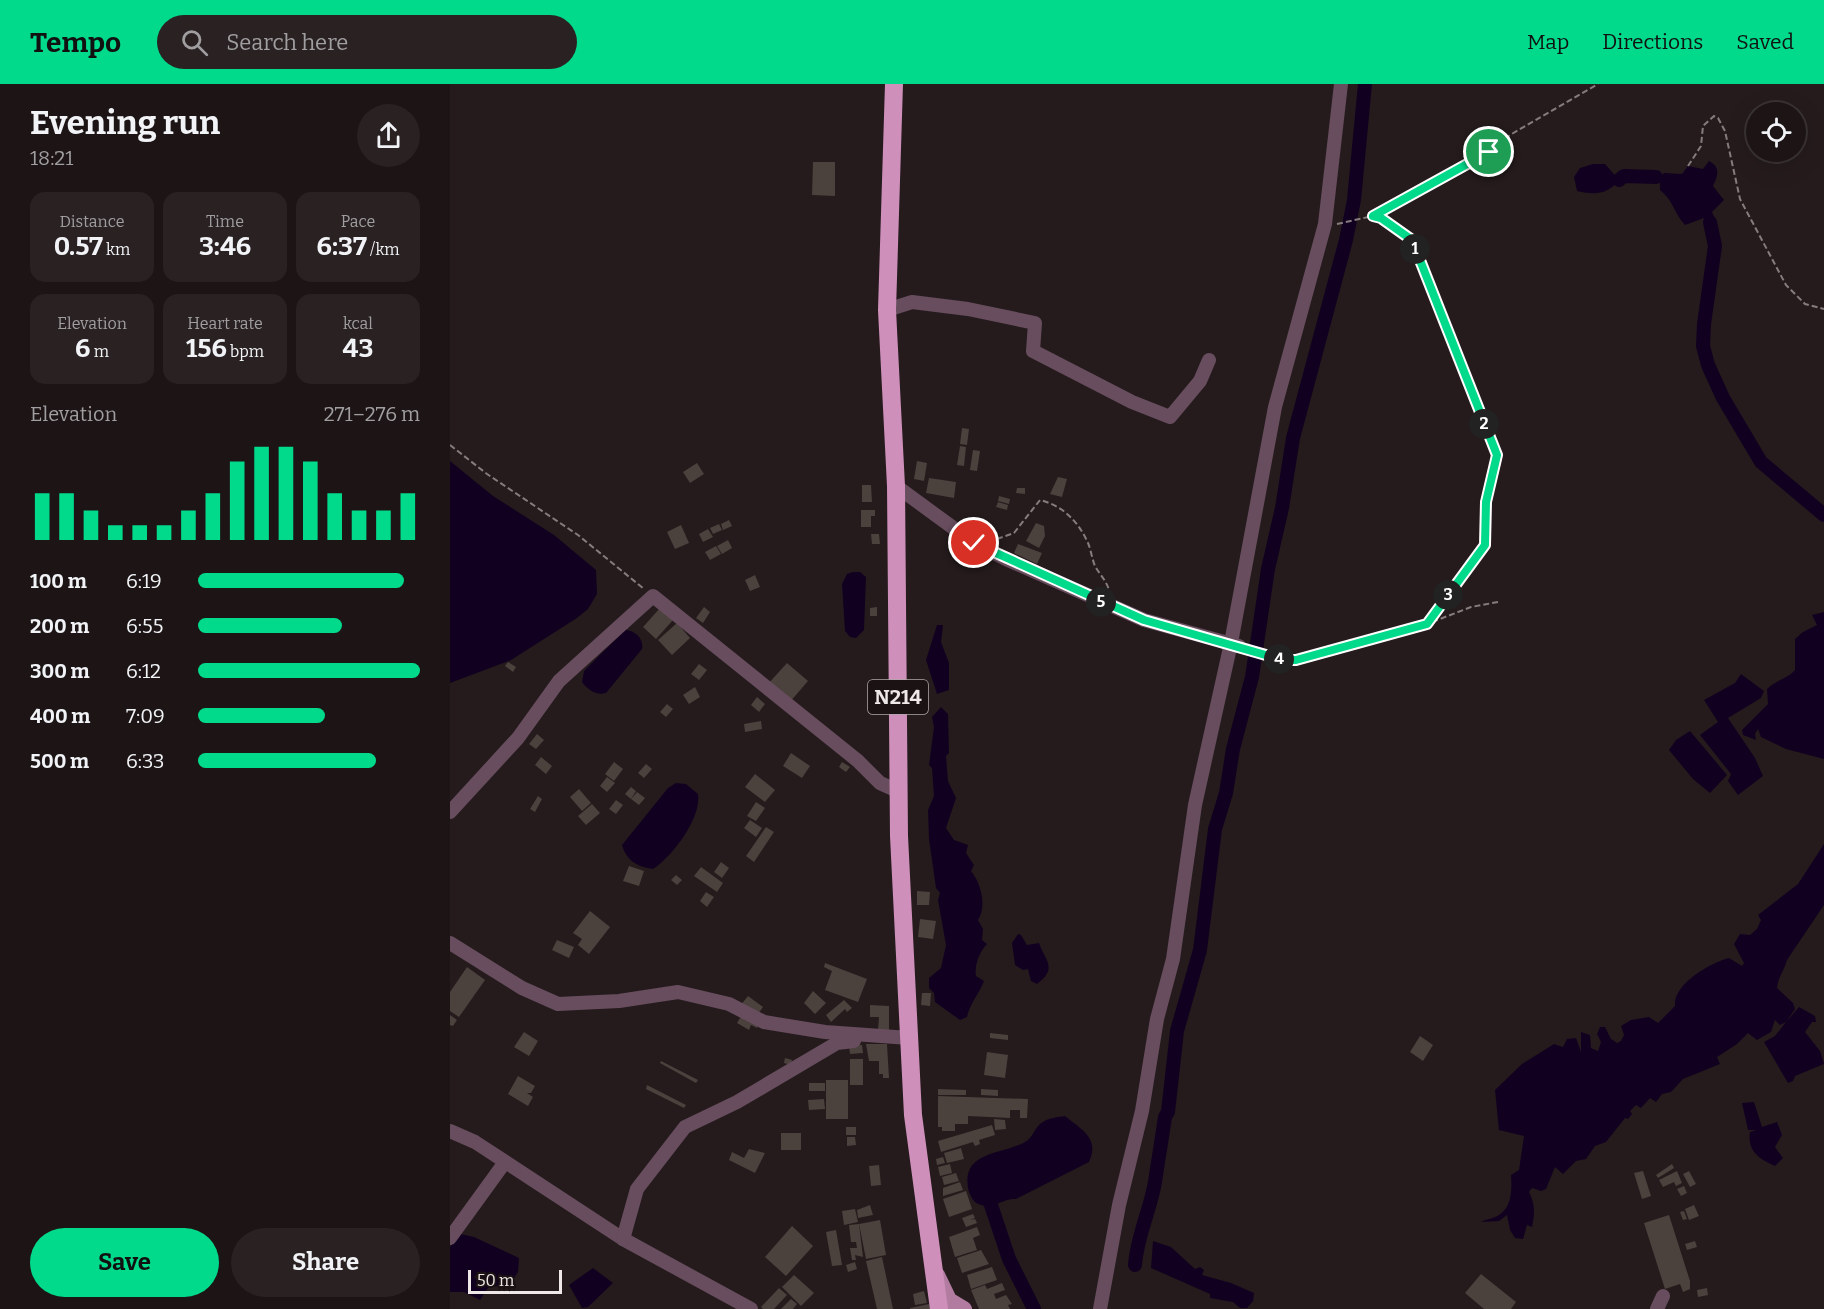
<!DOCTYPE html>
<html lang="en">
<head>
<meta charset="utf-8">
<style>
  body { margin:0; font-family:Bitter,serif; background:#292122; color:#f1f3f6; height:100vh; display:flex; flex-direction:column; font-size:22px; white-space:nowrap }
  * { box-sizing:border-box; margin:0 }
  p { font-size:20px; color:#a09ea0 }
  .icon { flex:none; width:33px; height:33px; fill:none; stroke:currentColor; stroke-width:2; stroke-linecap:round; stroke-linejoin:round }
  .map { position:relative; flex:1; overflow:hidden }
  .drawer { display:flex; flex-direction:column; background:#1c1415; width:450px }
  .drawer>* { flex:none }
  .buttons { position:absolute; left:1296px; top:18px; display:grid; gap:12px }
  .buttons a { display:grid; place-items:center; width:60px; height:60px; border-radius:50%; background:#1c1415; box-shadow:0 6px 24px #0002,0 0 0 2px #3a3334; font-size:30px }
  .scale { position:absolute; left:18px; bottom:15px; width:94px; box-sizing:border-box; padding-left:6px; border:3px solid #efe8e8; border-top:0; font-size:16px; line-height:21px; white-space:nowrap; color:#efe8e8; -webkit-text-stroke:4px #1b1213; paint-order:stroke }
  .pin { position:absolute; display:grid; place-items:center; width:51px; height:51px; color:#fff; margin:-26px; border:3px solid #fff; border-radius:50%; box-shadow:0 2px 6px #0007 }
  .km { position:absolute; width:30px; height:30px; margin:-15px; border-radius:50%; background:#222; color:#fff; font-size:16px; line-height:30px; text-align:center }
  .round { display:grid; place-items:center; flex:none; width:63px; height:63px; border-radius:32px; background:#292122 }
  .overview { display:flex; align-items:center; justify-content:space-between; height:102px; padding:0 30px }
  h1 { font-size:33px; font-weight:700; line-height:45px }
  .stats { display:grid; grid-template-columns:repeat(3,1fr); gap:9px; height:102px; padding:6px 30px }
  .stats div { display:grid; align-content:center; border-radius:15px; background:#292122; text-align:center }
  .stats b { font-size:26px; font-weight:700 }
  .stats small { font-size:16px; font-weight:400 }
  .stats p { font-size:16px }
  .chart { height:168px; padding:12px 30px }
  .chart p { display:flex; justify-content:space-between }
  .chart svg { width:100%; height:108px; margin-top:6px; stroke:#01d98b; stroke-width:6 }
  .action { display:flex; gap:12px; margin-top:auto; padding:12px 30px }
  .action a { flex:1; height:69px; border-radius:36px; background:#01d98b; color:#111; font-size:24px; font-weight:700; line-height:69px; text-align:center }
  .action a+a { background:#292122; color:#f1f3f6 }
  ul { padding:0 30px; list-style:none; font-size:20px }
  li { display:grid; grid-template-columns:96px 72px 1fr; align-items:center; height:45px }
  li i { height:15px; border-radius:8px; background:#01d98b }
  header { display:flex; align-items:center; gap:36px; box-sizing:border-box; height:84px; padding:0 30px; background:#01d98b; color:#111 }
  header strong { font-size:28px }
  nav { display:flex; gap:33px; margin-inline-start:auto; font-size:21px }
  .search { width:420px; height:54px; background:#292122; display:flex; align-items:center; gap:15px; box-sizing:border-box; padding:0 21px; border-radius:33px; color:#a09ea0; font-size:22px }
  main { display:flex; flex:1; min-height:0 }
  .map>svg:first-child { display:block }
  .water { fill:#120020 }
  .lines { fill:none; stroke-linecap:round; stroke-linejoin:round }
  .canal { stroke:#120020; stroke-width:14 }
  .building { fill:#4b413d }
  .path { stroke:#857d7d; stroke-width:2; stroke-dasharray:6 3; stroke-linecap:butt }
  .minor { stroke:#674d5e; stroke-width:14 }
  .major { stroke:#b17ca0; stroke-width:16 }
  .highway { stroke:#ce8fba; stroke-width:18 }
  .route-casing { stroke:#fff; stroke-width:12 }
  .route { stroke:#01d98b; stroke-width:8 }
  .labels { text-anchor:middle; stroke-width:4.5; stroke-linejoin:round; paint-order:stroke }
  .shield { fill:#1b1213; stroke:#afa8a8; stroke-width:1.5 }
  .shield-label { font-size:20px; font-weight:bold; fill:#efe8e8 }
</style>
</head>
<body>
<header>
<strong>Tempo</strong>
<div class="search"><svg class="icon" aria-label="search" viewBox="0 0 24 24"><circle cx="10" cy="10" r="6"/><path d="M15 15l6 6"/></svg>Search here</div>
<nav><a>Map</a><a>Directions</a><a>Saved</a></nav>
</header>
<main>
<section class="drawer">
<div class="overview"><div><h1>Evening run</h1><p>18:21</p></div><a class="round"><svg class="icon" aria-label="share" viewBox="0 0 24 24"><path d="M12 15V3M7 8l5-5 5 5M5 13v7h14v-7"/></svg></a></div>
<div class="stats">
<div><p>Distance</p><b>0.57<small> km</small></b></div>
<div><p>Time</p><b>3:46</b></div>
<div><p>Pace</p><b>6:37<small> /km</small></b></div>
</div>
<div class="stats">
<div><p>Elevation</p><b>6<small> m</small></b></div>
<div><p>Heart rate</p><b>156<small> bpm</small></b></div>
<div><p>kcal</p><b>43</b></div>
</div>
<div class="chart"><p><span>Elevation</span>271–276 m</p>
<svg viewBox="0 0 160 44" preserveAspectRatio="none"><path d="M5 44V25M15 44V25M25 44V32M35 44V38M45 44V38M55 44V38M65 44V32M75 44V25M85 44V12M95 44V6M105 44V6M115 44V12M125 44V25M135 44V32M145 44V32M155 44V25"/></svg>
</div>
<ul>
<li><b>100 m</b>6:19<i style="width:93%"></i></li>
<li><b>200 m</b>6:55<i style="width:65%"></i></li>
<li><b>300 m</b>6:12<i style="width:100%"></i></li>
<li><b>400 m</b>7:09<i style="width:57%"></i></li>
<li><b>500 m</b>6:33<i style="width:80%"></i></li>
</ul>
<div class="action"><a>Save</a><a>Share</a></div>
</section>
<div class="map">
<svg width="1374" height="1225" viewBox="0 0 1374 1225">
  <rect width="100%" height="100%" fill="#251b1c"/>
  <g class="water">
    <path d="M1259,77C1271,83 1268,92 1263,102L1274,116L1262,128L1265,135L1257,140L1254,134L1235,141C1224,129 1223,116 1210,106V94L1214,89L1232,90L1238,82L1253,85Z"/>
    <path d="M1143,80H1155L1169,96C1157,111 1145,111 1127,107L1124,93L1130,84Z"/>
    <polygon points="0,377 43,412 104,451 146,486 147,510 138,525 127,534 61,576 0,599"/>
    <polygon points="403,488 410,488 416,493 414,546 406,554 400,553 395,547 392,500 397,490"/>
    <path d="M1374,528V675L1336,665L1311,653L1308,645L1305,650L1306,656L1293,651L1292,646L1318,620L1317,605C1326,596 1337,595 1345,586V555L1353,548L1367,541L1362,531Z"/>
    <polygon points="487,541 493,541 491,558 499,579 499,606 487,610 476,576"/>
    <path d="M175,546C185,546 194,555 192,565L156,609C146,612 138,606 132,598L134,587Z"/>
    <polygon points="1291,590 1314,607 1311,614 1278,634 1305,674 1313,692 1288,711 1278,697 1281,690 1250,651 1268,638 1254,616 1285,599"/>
    <path d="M491,623L498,630L499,669L496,672L498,697L506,714L496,744L504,756L518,761L516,769L524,781L521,787C531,799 537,822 528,836L533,845L532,856L537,860C530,867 524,881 526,892L534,897C529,910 520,919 517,933L510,936L485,918L484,909L479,904V894L491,884L496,861L488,816L490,809L486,804L479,755L478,726L484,712L482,684L479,681L484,643L482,633Z"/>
    <polygon points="1240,647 1277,691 1260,709 1243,695 1219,666 1226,656"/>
    <path d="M226,699L236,700L248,710C252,733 222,773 203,785C187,783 176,776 172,761L218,704Z"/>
    <path d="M1374,760V821L1337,876C1334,887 1328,893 1327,904L1343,919L1345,925L1336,938L1349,923L1365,932L1366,938H1362L1355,948L1370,967L1374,980L1345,992L1343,997L1338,999L1314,958L1325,952L1336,938L1330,941L1325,936L1321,948L1307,956L1298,949L1287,960L1267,973L1270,980L1233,995L1221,1008L1212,1010L1206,1018L1200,1014L1191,1024L1186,1021L1180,1027L1182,1030L1178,1035L1175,1034L1156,1058L1145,1062L1136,1075L1126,1077L1113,1090L1105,1083L1096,1105L1091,1107L1082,1104L1079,1108C1085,1120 1085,1129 1082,1143L1077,1141L1073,1155L1065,1154L1060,1146L1057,1131L1049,1137L1031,1138C1036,1135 1043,1135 1049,1131C1062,1123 1062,1105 1061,1091L1069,1086L1074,1052L1049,1046L1045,1006L1072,980L1104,960L1113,963L1117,955L1126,954L1131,968V948L1140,951L1141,964L1148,967L1151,958L1147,950L1150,943H1155L1161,955L1167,959L1171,957L1174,951L1171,942L1181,936L1199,933L1208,939L1225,922C1223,900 1260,879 1279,874L1292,882L1294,879L1284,860L1290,850L1300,851L1307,845L1311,836L1308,831L1348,800Z"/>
    <path d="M568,850L571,851L577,861L589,859C594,875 609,884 587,900L581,897L578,885L573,886L565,881L562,859Z"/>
    <path d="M1304,1018L1312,1043L1327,1038L1332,1051L1325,1063L1333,1074L1325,1082C1309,1075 1297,1067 1300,1048L1306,1046H1298L1292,1019Z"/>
    <path d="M615,1032C632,1046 650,1054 639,1078L566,1115C554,1114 543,1125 531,1121C523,1119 520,1112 518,1104C512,1067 551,1071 575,1058C583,1054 585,1042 593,1038C598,1034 609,1033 615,1032Z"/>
    <polygon points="10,1150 24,1153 69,1174 68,1188 61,1199 38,1204 30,1216 14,1208 0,1208 0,1163"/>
    <polygon points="703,1157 721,1163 745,1185 750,1183 754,1186 752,1191 781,1199 804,1209 803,1217 797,1224 790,1224 783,1218 760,1214 760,1210 701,1184"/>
    <polygon points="143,1184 163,1199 138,1223 132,1224 119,1201"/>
  </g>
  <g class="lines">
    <g class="canal">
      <polyline points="1169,96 1174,92 1206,93"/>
      <polyline points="1260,138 1265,162 1254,240 1253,262 1258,281 1273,314 1311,378 1374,431"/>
      <polyline points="541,1121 559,1175 584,1225"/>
      <path d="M685,1181C687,1152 700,1127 705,1098C708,1077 712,1054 715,1033L718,1028L727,947L750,866L765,745L776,709L783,665L802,593L818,485L832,424L843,354L896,156L904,116L915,0"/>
    </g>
  </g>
  <g class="building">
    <polygon points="363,78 385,78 385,112 362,111"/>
    <polygon points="512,344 519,345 517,361 510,360"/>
    <polygon points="510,362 516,363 514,382 507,381"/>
    <polygon points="523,366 530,367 527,387 520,386"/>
    <polygon points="467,377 477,379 474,397 464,395"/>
    <polygon points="247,379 254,390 240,399 233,388"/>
    <polygon points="608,393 617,395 612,413 600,410"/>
    <polygon points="479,394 506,398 504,414 476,409"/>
    <polygon points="412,401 421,401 422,418 412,418"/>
    <polygon points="567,404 575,404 575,410 566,409"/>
    <polygon points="549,412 560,415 559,420 548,417"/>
    <polygon points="548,418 558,421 557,426 546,423"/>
    <polygon points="411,426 425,426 425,432 421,432 421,443 411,443"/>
    <polygon points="279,436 282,442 273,446 271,440"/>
    <polygon points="586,439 594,442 595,452 589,464 576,457"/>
    <polygon points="269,440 272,446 263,450 260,444"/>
    <polygon points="231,441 239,459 225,465 217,448"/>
    <polygon points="258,445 263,453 253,458 249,450"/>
    <polygon points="421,450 429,450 430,460 422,460"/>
    <polygon points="278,456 282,464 272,470 267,462"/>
    <polygon points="568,460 592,469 587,480 564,469"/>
    <polygon points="266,462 271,470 260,476 255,468"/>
    <polygon points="305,491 310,503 300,507 295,496"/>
    <polygon points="254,523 260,528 253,539 246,534"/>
    <polygon points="427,523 427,532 420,532 420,524"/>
    <polygon points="210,524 223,536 206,555 193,543"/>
    <polygon points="227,539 240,554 222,571 208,556"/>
    <polygon points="58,578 66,583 63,588 55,582"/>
    <polygon points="337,579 358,597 339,619 318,600"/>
    <polygon points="249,580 257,586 249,596 241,590"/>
    <polygon points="245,603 250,613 239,620 233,611"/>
    <polygon points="307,613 315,620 309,628 301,621"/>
    <polygon points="217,620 223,625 216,633 210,628"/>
    <polygon points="311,637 312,645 295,648 294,640"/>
    <polygon points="87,650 94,656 86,665 79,660"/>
    <polygon points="341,669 360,682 352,694 333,682"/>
    <polygon points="91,673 102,682 96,690 85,681"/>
    <polygon points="164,678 173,685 164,697 155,690"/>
    <polygon points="392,678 400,683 396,688 389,683"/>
    <polygon points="196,680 202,685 194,694 188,689"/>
    <polygon points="305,690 325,706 315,718 295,703"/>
    <polygon points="157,693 165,699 157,708 150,702"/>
    <polygon points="181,703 186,707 181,715 175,710"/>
    <polygon points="129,705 141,719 132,727 120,713"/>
    <polygon points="187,708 195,714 189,721 181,715"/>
    <polygon points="88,712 92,715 85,728 80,725"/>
    <polygon points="166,716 173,721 166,730 159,725"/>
    <polygon points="306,718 315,724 306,737 297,732"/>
    <polygon points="142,720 150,729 136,741 128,732"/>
    <polygon points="300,736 312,744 306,753 294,744"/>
    <polygon points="316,743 324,748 304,778 296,772"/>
    <polygon points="271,778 279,784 272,794 264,788"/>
    <polygon points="179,782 194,787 189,802 173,797"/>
    <polygon points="251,783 273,799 267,808 244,792"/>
    <polygon points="226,791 232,796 227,801 221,796"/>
    <polygon points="467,807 480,808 479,821 467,821"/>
    <polygon points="256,808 264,813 257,823 250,817"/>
    <polygon points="140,827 160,843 139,870 128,861 132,855 123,849"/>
    <polygon points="470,835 486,837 483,855 468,853"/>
    <polygon points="107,856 124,863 119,874 102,866"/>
    <polygon points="375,879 417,895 408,918 375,906 382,887 374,883"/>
    <polygon points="17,883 35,896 9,933 0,927 0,908"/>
    <polygon points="363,907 376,919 365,930 354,919"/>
    <polygon points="472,909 481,909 480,922 471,921"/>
    <polygon points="298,912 313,923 306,933 290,922"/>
    <polygon points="394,916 402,924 397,928 395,925 381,938 376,931"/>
    <polygon points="420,921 439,922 439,946 428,946 429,933 420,933"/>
    <polygon points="293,929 310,938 307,944 301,941 299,946 287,939"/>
    <polygon points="0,931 7,936 3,942 0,941"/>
    <polygon points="74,948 88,957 79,972 64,963"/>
    <polygon points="540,949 558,951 558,956 540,954"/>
    <polygon points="970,952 983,961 973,977 960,968"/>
    <polygon points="416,960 437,960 439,994 433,994 433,990 429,990 429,977 419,977"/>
    <polygon points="412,961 413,969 400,970 399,962"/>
    <polygon points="537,968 558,971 555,994 534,991"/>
    <polygon points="335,974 342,976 341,981 334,979"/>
    <rect x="400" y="975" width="13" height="26"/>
    <polygon points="211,977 248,996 246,999 210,979"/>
    <polygon points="68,992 85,1002 81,1009 77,1009 83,1013 78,1022 58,1010"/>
    <rect x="376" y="996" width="22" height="39"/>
    <rect x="359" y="999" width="16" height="8"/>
    <polygon points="197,1001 236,1021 234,1024 196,1005"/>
    <polygon points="488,1005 516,1006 516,1011 488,1011"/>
    <polygon points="531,1005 548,1006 548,1012 531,1011"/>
    <polygon points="488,1012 578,1015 577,1034 570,1034 570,1026 560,1026 560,1034 518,1032 518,1040 505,1040 505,1047 492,1047 492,1043 488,1043"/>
    <polygon points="374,1015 375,1025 359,1026 358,1016"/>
    <polygon points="544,1035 555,1036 556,1045 545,1046"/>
    <polygon points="542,1041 545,1051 529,1056 530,1060 525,1062 523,1058 491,1068 488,1057"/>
    <rect x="396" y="1043" width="10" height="8"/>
    <rect x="331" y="1049" width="20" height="17"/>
    <polygon points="397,1053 405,1053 406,1061 397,1062"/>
    <polygon points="511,1064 514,1075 497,1079 494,1069"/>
    <polygon points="299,1065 315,1069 305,1089 279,1076 282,1068 294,1074"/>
    <polygon points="493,1073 495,1079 487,1081 486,1075"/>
    <polygon points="500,1080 502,1089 490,1092 488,1083"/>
    <polygon points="1222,1080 1224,1084 1208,1094 1206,1091"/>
    <polygon points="429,1081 431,1101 421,1102 419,1082"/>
    <polygon points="1193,1087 1201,1112 1192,1115 1184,1089"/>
    <polygon points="1227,1087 1232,1099 1226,1102 1224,1098 1213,1103 1209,1096"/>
    <polygon points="1239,1087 1246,1100 1240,1103 1233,1090"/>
    <polygon points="506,1089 509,1097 494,1101 492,1093"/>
    <polygon points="510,1098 513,1106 493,1112 493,1104"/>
    <polygon points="1234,1102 1237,1109 1231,1112 1227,1105"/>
    <polygon points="516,1107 522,1125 499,1133 493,1115"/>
    <polygon points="420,1121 423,1131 408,1134 407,1126"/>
    <polygon points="1244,1121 1249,1132 1239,1136 1235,1125"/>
    <polygon points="405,1125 408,1138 394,1141 392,1127"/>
    <polygon points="1234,1127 1237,1135 1233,1136 1230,1128"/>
    <polygon points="523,1130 525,1134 520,1136 525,1135 527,1139 516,1143 512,1134"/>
    <polygon points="1219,1131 1240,1197 1240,1205 1233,1208 1230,1200 1215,1205 1194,1139"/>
    <polygon points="430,1136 436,1171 416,1175 409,1140"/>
    <polygon points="409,1140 413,1173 405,1171 406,1176 402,1176 400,1164 407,1164 406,1158 401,1158 399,1141"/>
    <polygon points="342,1142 363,1162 336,1192 315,1173"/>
    <polygon points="527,1143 530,1151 523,1154 527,1166 505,1173 499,1153"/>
    <polygon points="386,1146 392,1181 382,1182 376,1148"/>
    <polygon points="1245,1157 1247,1163 1237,1166 1235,1160"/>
    <polygon points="531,1166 539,1180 512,1189 507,1174"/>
    <polygon points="432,1173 443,1225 427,1225 416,1177"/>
    <polygon points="405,1178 407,1185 398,1188 396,1181"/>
    <polygon points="542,1183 547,1196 521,1205 517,1191"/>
    <polygon points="1031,1190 1066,1218 1061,1225 1034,1225 1015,1209"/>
    <polygon points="344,1191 364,1209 351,1222 332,1203"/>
    <polygon points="552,1199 555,1206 544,1210 546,1215 556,1211 562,1220 558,1221 560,1225 529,1225 521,1206 535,1201 537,1205"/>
    <polygon points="329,1204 337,1211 324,1225 313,1225 311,1223"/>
    <polygon points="1257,1204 1258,1211 1248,1213 1247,1206"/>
    <polygon points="474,1207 477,1219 465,1221 463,1210"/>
    <polygon points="341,1215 347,1220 343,1225 331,1225"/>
    <polygon points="479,1220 481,1225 460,1225 460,1224"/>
  </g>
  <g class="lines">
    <g class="path">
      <polyline points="1238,82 1251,62 1253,42 1264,32 1268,34 1275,47 1290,115 1336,201 1355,220 1374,225"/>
      <polyline points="923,132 1039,68 1060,51 1148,0"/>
      <polyline points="887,140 923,132 931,134 962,156 1047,371 1036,418 1035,461 977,540"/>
      <polyline points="0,361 37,390 128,451 194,505"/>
      <path d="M547,455L564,449L590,416C613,422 628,437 638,459C641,466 642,475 645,482C650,491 656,496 659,506"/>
      <polyline points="800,566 833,576 846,576 977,540 1021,523 1048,518"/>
    </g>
    <g class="minor">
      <polyline points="437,226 462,218 518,225 585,239 583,267 682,318 720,333 750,297 759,276"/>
      <polyline points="446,402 524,459 556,475 694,536 789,562"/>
      <polyline points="0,728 68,654 109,597 203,512 408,677 430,699 450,708"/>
      <polyline points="0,859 72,904 108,920 169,917 228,908 279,920 314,938 375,948 459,954"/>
      <polyline points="0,1047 25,1058 173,1155 301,1225"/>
      <polyline points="0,1154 55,1078"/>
      <polyline points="173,1155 187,1105 235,1043 287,1018 387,959 404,957"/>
      <polyline points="650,1225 669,1121 692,1027 707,935 723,875 745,721 781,559 825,323 875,140 891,0"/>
      <polyline points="1207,1225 1213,1212"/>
    </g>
    <polyline class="major" points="487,1191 499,1216 514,1225"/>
    <polyline class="highway" points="444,0 437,226 446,402 449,752 463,1031 489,1225"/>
  </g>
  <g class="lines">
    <defs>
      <polyline id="route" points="524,459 694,536 833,576 846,576 977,540 1035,461 1036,418 1047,371 962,156 931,134 923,132 1039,68"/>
    </defs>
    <use href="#route" class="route-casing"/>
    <use href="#route" class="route"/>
  </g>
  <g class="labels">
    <rect class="shield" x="418" y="596" width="60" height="34" rx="4.5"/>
    <g class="shield-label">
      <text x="448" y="620">N214</text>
    </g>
  </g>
</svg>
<div class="buttons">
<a><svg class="icon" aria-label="locate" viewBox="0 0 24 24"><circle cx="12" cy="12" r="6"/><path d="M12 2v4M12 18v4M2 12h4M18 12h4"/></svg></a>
</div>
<div class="scale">50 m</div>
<div class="pin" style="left:1039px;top:68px;background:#1e9e55"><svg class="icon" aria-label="arrive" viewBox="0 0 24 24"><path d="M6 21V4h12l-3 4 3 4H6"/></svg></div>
<div class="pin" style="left:524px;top:459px;background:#d93025"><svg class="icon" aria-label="check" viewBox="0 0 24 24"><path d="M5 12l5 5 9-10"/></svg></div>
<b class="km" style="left:965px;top:165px">1</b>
<b class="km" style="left:1034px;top:340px">2</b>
<b class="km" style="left:998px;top:511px">3</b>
<b class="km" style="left:829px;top:575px">4</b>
<b class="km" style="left:651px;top:518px">5</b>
</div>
</main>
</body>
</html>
